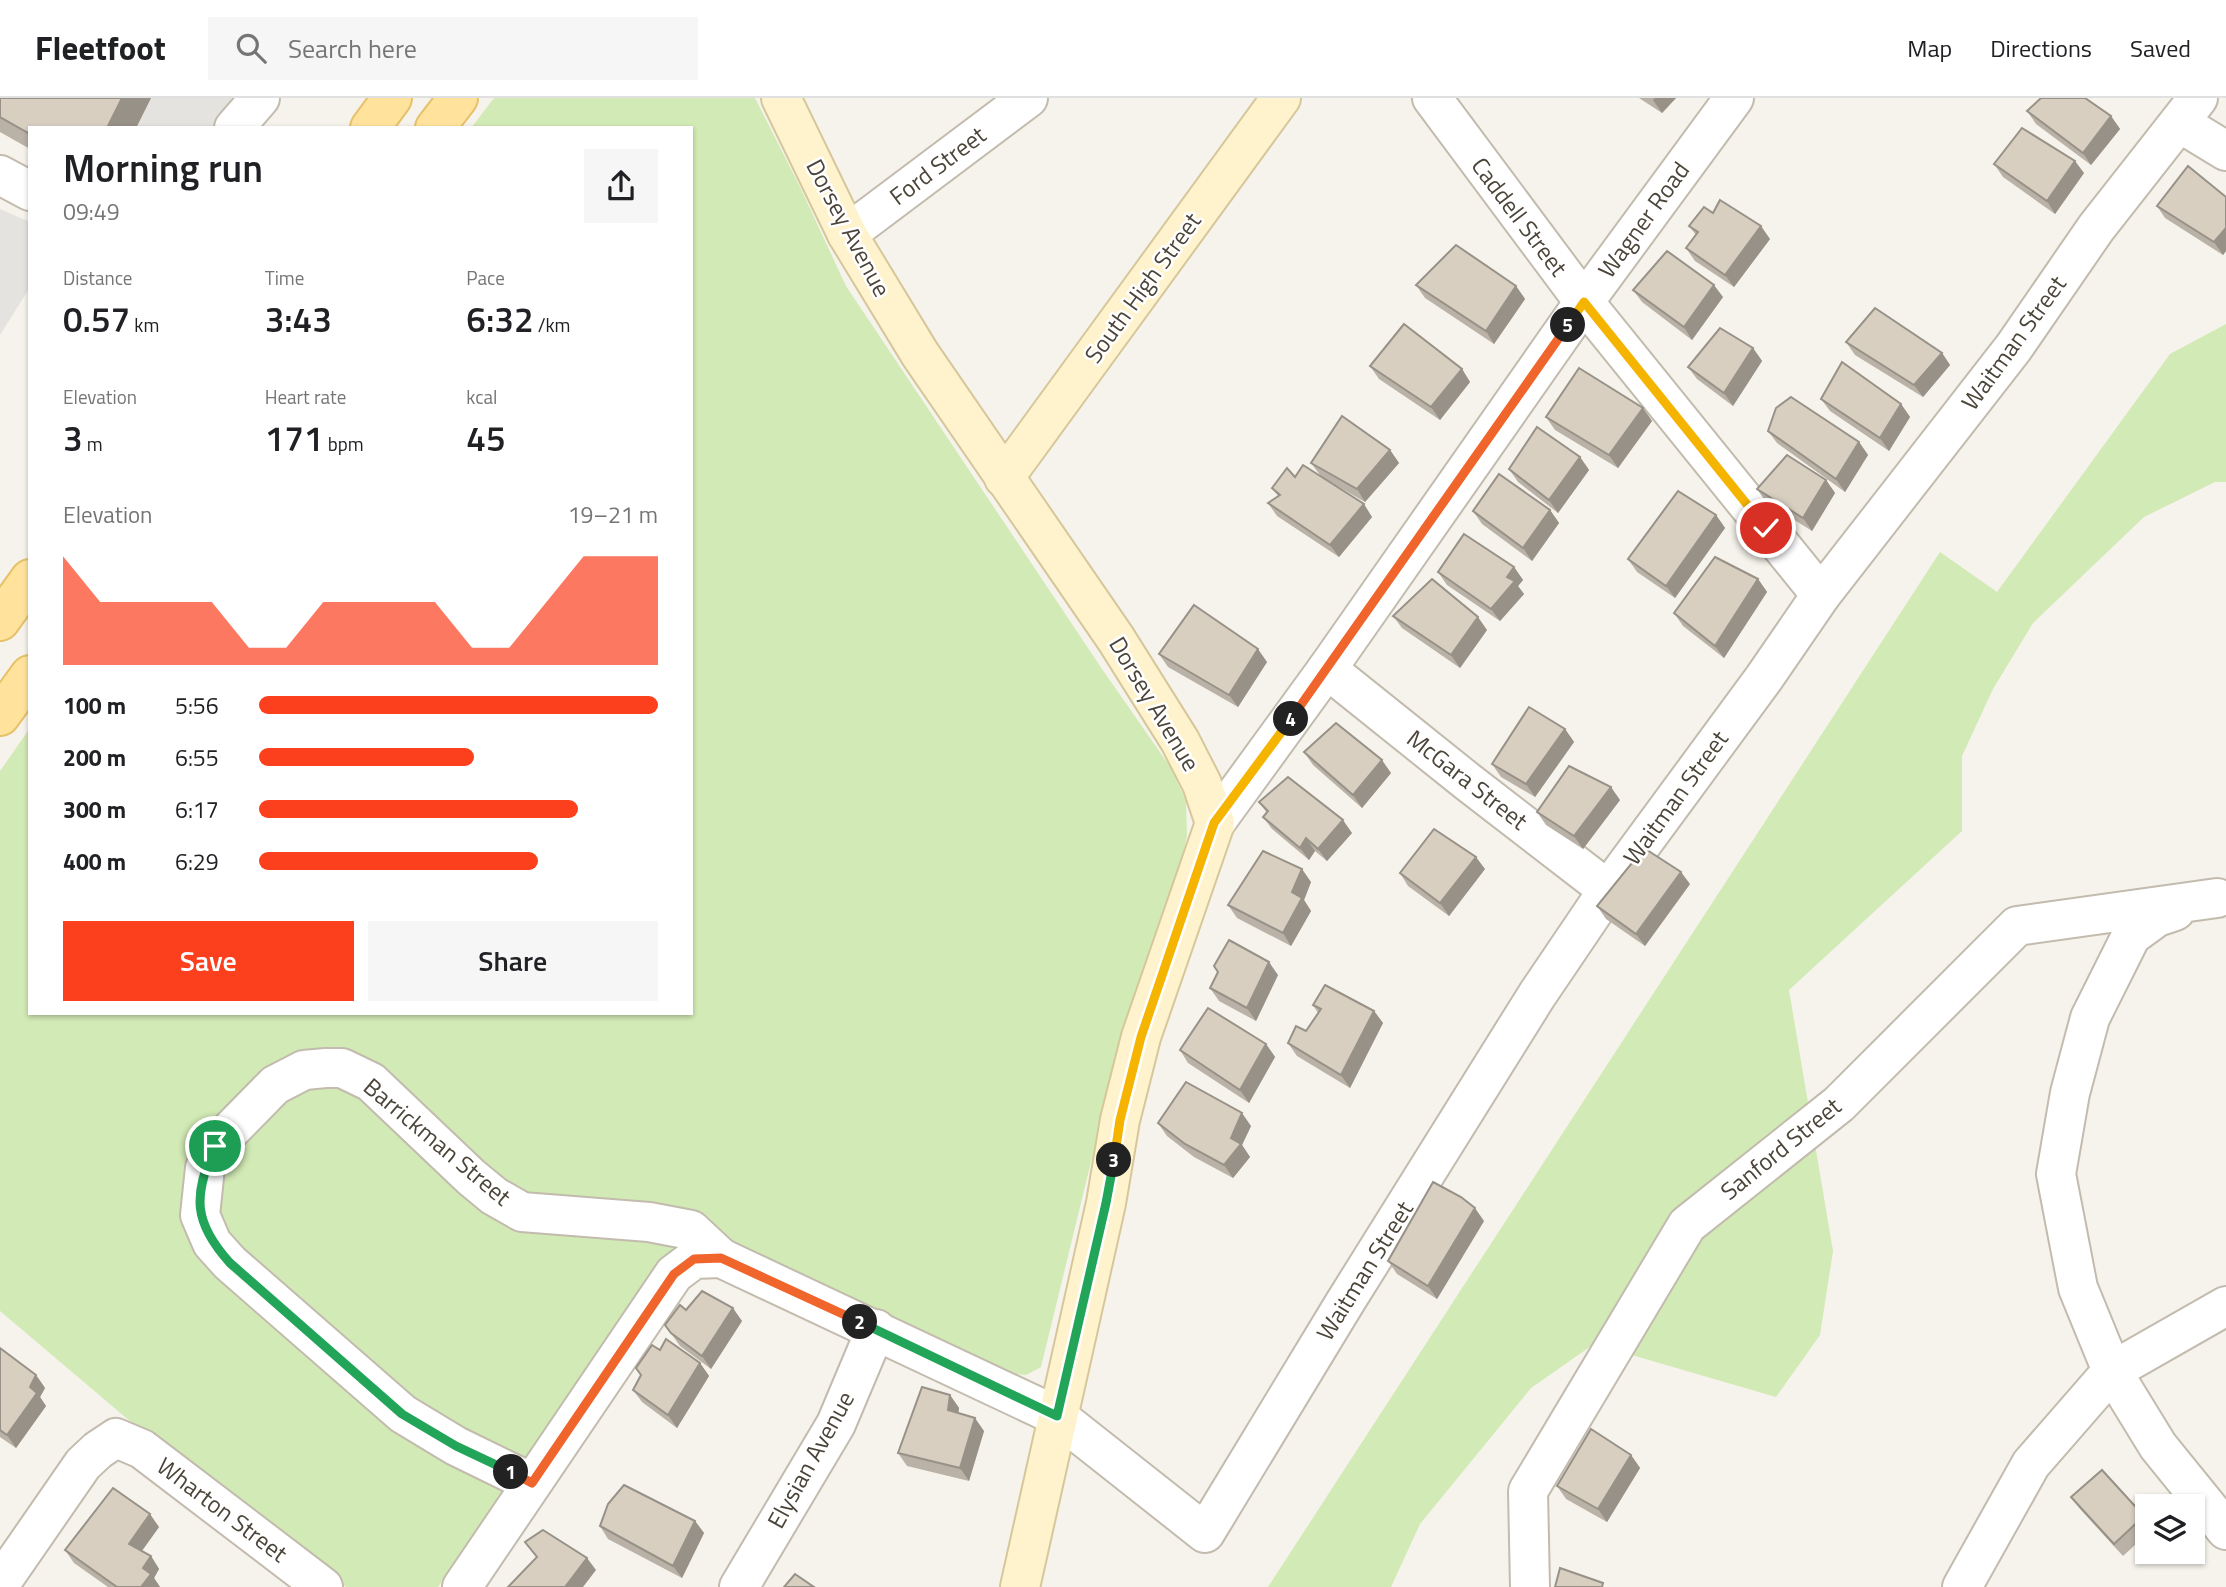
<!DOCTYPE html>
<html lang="en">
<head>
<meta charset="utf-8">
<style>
  body { margin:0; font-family:"Titillium Web",sans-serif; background:#f6f6f6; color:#202124; height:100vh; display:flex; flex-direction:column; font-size:26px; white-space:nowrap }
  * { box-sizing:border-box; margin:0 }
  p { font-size:23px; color:#757577 }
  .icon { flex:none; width:38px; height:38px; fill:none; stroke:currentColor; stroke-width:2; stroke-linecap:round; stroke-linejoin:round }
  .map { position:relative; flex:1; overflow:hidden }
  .sheet { position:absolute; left:28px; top:28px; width:665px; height:889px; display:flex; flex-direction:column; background:#fff; border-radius:0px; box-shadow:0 2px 5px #0004 }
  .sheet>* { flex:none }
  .controls { position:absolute; left:2135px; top:1396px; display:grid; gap:14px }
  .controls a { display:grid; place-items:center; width:70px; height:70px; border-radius:0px; background:#fff; box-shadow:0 2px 5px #0004; font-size:35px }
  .pin { position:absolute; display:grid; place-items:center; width:60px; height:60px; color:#fff; margin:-30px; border:4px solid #fff; border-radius:50%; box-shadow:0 2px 7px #0007 }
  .km { position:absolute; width:35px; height:35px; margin:-18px; border-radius:50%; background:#222; color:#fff; font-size:19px; line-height:35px; text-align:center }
  .round { display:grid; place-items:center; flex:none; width:74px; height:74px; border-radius:0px; background:#f6f6f6 }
  .summary { display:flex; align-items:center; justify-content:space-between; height:119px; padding:0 35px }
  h1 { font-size:38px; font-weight:600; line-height:52px }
  .figures { display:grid; grid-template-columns:repeat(3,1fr); gap:10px; height:119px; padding:7px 35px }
  .figures div { display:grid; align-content:center }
  .figures b { font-size:35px; font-weight:600 }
  .figures small { font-size:19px; font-weight:400 }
  .figures p { font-size:19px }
  .chart { height:196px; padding:14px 35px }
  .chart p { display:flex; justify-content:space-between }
  .chart svg { width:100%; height:126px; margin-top:7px; fill:#fc3f1d; opacity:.7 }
  .button { display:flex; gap:14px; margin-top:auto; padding:14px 35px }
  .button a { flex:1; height:80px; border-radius:0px; background:#fc3f1d; color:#fff; font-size:28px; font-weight:600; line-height:80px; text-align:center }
  .button a+a { background:#f6f6f6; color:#202124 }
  ul { padding:0 35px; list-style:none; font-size:23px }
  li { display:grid; grid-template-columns:112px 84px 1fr; align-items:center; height:52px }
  li i { height:18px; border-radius:9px; background:#fc3f1d }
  header { display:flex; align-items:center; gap:42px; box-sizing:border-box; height:98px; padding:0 35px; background:#fff; border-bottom:2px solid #e0e0e0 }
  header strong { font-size:33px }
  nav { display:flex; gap:38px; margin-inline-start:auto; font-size:24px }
  .search { width:490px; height:63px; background:#f6f6f6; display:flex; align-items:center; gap:18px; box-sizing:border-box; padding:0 24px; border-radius:0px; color:#757577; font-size:26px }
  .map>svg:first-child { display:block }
  .green { fill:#d2eab5 }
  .parking { fill:#e5e3e0 }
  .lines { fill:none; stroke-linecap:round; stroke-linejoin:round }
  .street-casing { stroke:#c2bbae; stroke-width:42 }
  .secondary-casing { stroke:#d6c79b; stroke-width:42 }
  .primary-casing { stroke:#e6c16a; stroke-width:42 }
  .street { stroke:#fff; stroke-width:38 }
  .secondary { stroke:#fff3cd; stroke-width:38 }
  .primary { stroke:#ffe39c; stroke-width:38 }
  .wall { fill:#bab2a6 }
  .shaded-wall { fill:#979187 }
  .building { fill:#d8cfc1; stroke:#979187; stroke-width:2 }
  .split-1-casing { stroke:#fff; stroke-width:14 }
  .split-2-casing { stroke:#fff; stroke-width:14 }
  .split-3-casing { stroke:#fff; stroke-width:14 }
  .split-4-casing { stroke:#fff; stroke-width:14 }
  .split-5-casing { stroke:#fff; stroke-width:14 }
  .split-6-casing { stroke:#fff; stroke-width:14 }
  .split-1 { stroke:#22a559; stroke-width:9 }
  .split-2 { stroke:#f0652b; stroke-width:9 }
  .split-3 { stroke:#22a559; stroke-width:9 }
  .split-4 { stroke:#f5b400; stroke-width:9 }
  .split-5 { stroke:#f0652b; stroke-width:9 }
  .split-6 { stroke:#f5b400; stroke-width:9 }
  .labels { text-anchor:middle; stroke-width:5; stroke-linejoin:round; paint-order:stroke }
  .street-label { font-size:24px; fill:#4b4439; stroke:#fff }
</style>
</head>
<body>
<header>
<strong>Fleetfoot</strong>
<div class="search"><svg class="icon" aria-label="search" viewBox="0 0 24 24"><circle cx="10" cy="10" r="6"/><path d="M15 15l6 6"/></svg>Search here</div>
<nav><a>Map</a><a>Directions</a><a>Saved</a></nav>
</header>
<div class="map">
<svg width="2226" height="1489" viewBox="0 0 2226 1489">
  <rect width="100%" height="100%" fill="#f6f3ec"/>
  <g class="green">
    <polygon points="494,0 755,0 800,89 846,188 1102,571 1171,670 1186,703 1187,738 1181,767 1144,870 1099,1031 1041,1269 1026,1277 1007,1275 723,1145 532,1354 438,1489 346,1489 144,1335 0,1213 0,673 30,630 30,915 691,915 691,30 471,30"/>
    <polygon points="2226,226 2226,384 2215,384 2144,419 2033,525 1993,591 1962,658 1962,733 1789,892 1833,1153 1820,1237 1776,1299 1594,1246 1531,1290 1420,1426 1391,1489 1268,1489 1940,454 1997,494 2170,256"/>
  </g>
  <g class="parking">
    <polygon points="151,0 236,0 211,30 136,30"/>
    <polygon points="0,111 30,124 30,189 0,237"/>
  </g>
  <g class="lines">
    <defs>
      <g id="street">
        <polyline points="1432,0 1584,204 1821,497"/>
        <polyline points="2180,25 2226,53"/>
        <polyline points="234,30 260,0"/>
        <polyline points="0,77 30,93"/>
        <polyline points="847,136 1028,0"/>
        <polyline points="1327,571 1468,684 1608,792"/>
        <polyline points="1215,725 1327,571 1584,204 1734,0"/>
        <polyline points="2175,813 2157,819 2131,838 2090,920 2070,995 2056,1076 2078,1190 2112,1273 2158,1348 2226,1432"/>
        <polyline points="532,1385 456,1348 403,1316 230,1165 212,1145 200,1117 205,1070 215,1048 275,987 304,972 326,970 342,970 371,984 471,1079 494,1098 522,1114 649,1124 691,1132 721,1160"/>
        <polyline points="0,1486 83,1366 98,1352 116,1340 142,1351 323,1489"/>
        <polyline points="462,1489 674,1176 694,1161 721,1160 1057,1318 1205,1435 1344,1206 1537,897 1608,792 1764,580 1821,497 2014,249 2096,130 2198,0"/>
        <polyline points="739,1489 836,1326 876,1231"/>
        <polyline points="1530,1489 1528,1393 1687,1127 1839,1006 2017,828 2217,800"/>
        <polyline points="1962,1489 2031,1366 2112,1273 2226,1208"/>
      </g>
      <g id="secondary">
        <polyline points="781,0 847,136 920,256 1116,541 1180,643 1202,686 1215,725 1141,939 1120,1022 1106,1105 1020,1489"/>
        <polyline points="1004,380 1281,0"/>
      </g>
      <g id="primary">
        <polyline points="370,30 392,0"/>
        <polyline points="435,30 458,0"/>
        <polyline points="0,523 30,481"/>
        <polyline points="0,618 30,577"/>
      </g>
    </defs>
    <use href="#street" class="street-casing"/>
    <use href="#secondary" class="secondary-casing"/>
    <use href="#primary" class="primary-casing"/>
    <use href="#street" class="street"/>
    <use href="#secondary" class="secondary"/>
    <use href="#primary" class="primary"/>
  </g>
  <g class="wall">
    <polygon points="0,0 151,0 136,30 30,30 30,51 0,34"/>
    <polygon points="1639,0 1676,0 1662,15"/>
    <polygon points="2027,13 2111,18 2120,31 2091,67 2036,26"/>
    <polygon points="1994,66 2084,75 2055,116 2003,79"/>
    <polygon points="2226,99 2226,153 2223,157 2165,120 2157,108"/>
    <polygon points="1713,115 1770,141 1734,189 1695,163 1686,150 1696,137 1689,128"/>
    <polygon points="1416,187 1516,188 1525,201 1494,246 1425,200"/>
    <polygon points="1633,192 1723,199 1692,242 1642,204"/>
    <polygon points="1846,244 1942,255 1950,267 1923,299 1855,257"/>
    <polygon points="1753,250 1762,263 1733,308 1697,281 1688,269"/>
    <polygon points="1370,268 1462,271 1470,284 1440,322 1379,281"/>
    <polygon points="1821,301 1901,306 1910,319 1889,353 1830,313"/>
    <polygon points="1643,310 1652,323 1618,370 1555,332 1546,319"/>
    <polygon points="1768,333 1859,344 1868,357 1845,394 1777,345"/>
    <polygon points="1390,352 1399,365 1365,404 1320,378 1372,419 1339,459 1277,418 1268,405 1278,398 1272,390 1295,379 1320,377 1311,365"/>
    <polygon points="1580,359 1589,372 1558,415 1518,384 1509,371"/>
    <polygon points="1826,382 1835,395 1812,433 1766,404 1757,391"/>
    <polygon points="1550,412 1559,425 1532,463 1482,426 1473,413"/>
    <polygon points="1716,417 1725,430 1675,500 1637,474 1628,461"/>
    <polygon points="1514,469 1523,482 1518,488 1524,496 1500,523 1447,487 1438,474"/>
    <polygon points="1758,481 1767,494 1724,560 1683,528 1674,515"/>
    <polygon points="1393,518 1487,532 1460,570 1402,530"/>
    <polygon points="1159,556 1267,564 1238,609 1168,569"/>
    <polygon points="1565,631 1574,644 1535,699 1501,679 1492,666"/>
    <polygon points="1304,654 1391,675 1362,710 1313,667"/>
    <polygon points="1620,702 1583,751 1546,727 1537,714"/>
    <polygon points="1259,704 1352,735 1327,763 1315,753 1309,762 1272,731 1263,719 1267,715"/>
    <polygon points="1485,771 1449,818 1408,788 1400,775"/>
    <polygon points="1311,784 1304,802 1311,813 1291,848 1237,820 1228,807"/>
    <polygon points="1690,786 1645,848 1606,821 1597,808"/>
    <polygon points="1218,874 1278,877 1256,923 1219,903 1210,890"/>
    <polygon points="1313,907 1374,913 1383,925 1350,990 1297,958 1288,945 1306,933 1318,915"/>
    <polygon points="1266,946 1275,959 1249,1005 1188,965 1180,952"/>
    <polygon points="1158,1025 1251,1028 1242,1047 1250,1059 1233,1080 1194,1059 1167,1038"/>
    <polygon points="1484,1123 1437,1201 1397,1176 1388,1163"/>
    <polygon points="686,1212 742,1223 711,1271 680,1248 665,1227"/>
    <polygon points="0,1250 36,1277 45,1290 40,1299 46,1308 16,1350 0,1339"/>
    <polygon points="660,1252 700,1265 709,1278 677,1330 642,1304 633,1292"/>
    <polygon points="950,1297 959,1310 958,1315 984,1333 969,1383 907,1368 898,1355"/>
    <polygon points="1631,1357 1640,1370 1607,1424 1566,1401 1557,1388"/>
    <polygon points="2071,1399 2144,1418 2147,1423 2147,1436 2123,1458 2080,1411"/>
    <polygon points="695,1423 704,1435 682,1480 608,1441 600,1428"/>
    <polygon points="159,1429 142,1453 151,1458 159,1471 154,1480 160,1489 108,1489 74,1465 65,1452"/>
  </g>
  <g class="shaded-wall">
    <polygon points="122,0 151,0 136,30 107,30"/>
    <polygon points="1655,0 1676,0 1662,15 1653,2"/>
    <polygon points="2111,18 2120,31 2091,67 2083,55"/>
    <polygon points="2075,63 2084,75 2055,116 2047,103"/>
    <polygon points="1761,128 1770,141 1734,189 1725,177"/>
    <polygon points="2226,130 2226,153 2223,157 2214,144"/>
    <polygon points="1714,187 1723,199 1692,242 1684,229"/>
    <polygon points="1516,188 1525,201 1494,246 1486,233"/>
    <polygon points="1753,250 1762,263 1733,308 1724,295"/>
    <polygon points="1942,255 1950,267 1923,299 1914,287"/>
    <polygon points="1462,271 1470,284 1440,322 1431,309"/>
    <polygon points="1901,306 1910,319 1889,353 1880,340"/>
    <polygon points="1643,310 1652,323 1618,370 1609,357"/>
    <polygon points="1859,344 1868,357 1845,394 1836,381"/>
    <polygon points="1390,352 1399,365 1365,404 1357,391"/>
    <polygon points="1580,359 1589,372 1558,415 1549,402"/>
    <polygon points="1826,382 1835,395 1812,433 1803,420"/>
    <polygon points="1364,406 1372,419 1339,459 1330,447"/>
    <polygon points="1550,412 1559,425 1532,463 1523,450"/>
    <polygon points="1716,417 1725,430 1675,500 1666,488"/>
    <polygon points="1514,469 1523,482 1518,488 1524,496 1500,523 1491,511 1507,479"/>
    <polygon points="1758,481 1767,494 1724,560 1715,548"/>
    <polygon points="1478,519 1487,532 1460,570 1451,557"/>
    <polygon points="1258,551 1267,564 1238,609 1229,597"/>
    <polygon points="1565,631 1574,644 1535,699 1526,686"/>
    <polygon points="1382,662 1391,675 1362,710 1353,697"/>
    <polygon points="1611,689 1620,702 1583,751 1574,738"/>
    <polygon points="1343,722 1352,735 1327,763 1318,751"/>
    <polygon points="1306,740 1315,753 1309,762 1300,750"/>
    <polygon points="1476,759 1485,771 1449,818 1440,805"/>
    <polygon points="1302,771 1311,784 1304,802 1311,813 1291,848 1283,835 1292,794"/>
    <polygon points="1681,774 1690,786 1645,848 1636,836"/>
    <polygon points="1269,864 1278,877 1256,923 1247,910"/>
    <polygon points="1374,913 1383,925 1350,990 1341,977"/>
    <polygon points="1266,946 1275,959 1249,1005 1240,992"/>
    <polygon points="1242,1015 1251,1028 1242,1047 1250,1059 1233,1080 1224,1067 1231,1040"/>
    <polygon points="1475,1110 1484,1123 1437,1201 1428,1188"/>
    <polygon points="733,1210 742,1223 711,1271 702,1258"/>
    <polygon points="700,1265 709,1278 677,1330 668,1317"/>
    <polygon points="36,1277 45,1290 40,1299 46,1308 16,1350 7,1337"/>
    <polygon points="950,1297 959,1310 957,1325 948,1312"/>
    <polygon points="975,1320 984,1333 969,1383 960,1370"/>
    <polygon points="1631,1357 1640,1370 1607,1424 1598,1411"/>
    <polygon points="150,1416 159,1429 138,1458 129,1446"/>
    <polygon points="695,1423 704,1435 682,1480 673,1468"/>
    <polygon points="151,1458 159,1471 154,1480 160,1489 141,1489 143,1470"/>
    <polygon points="587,1460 596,1472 583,1489 565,1489"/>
  </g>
  <g class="building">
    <polygon points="0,0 122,0 107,30 30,30 30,36 0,19"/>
    <polygon points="2041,0 2085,0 2111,18 2083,55 2027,13"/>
    <polygon points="2022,30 2075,63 2047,103 1994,66"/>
    <polygon points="2188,68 2226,99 2226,130 2214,144 2157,108"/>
    <polygon points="1720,102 1761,128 1725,177 1686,150 1698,134 1689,128 1704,109 1713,115"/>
    <polygon points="1456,147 1516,188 1486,233 1416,187"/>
    <polygon points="1667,153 1714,187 1684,229 1633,192"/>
    <polygon points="1875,210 1942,255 1914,287 1846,244"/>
    <polygon points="1404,226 1462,271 1431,309 1370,268"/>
    <polygon points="1720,230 1753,250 1724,295 1688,269"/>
    <polygon points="1842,264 1901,306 1880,340 1821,301"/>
    <polygon points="1579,270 1643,310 1609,357 1546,319"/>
    <polygon points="1791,299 1859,344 1836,381 1768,333 1776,310"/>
    <polygon points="1342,318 1390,352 1357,391 1311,365"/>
    <polygon points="1537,329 1580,359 1549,402 1509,371"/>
    <polygon points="1787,357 1826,382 1803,420 1757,391"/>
    <polygon points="1303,367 1364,406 1330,447 1268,405 1280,397 1272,390 1287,370 1295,379"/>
    <polygon points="1499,376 1550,412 1523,450 1473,413"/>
    <polygon points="1678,393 1716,417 1666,488 1628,461"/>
    <polygon points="1464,436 1514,469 1507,479 1515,483 1491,511 1438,474"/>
    <polygon points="1715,459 1758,481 1715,548 1674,515"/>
    <polygon points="1432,481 1478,519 1451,557 1393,518"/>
    <polygon points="1194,507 1258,551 1229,597 1159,556"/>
    <polygon points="1529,609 1565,631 1526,686 1492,666"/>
    <polygon points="1336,625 1382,662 1353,697 1304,654"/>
    <polygon points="1569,668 1611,689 1574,738 1537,714"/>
    <polygon points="1288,679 1343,722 1318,751 1306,740 1300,750 1263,719 1268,713 1259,704"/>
    <polygon points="1434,731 1476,759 1440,805 1400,775"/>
    <polygon points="1644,750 1681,774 1636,836 1597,808"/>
    <polygon points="1263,753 1302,771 1292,794 1302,800 1283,835 1228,807"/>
    <polygon points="1229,842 1269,864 1247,910 1210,890 1218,874 1214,868"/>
    <polygon points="1325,887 1374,913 1341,977 1288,945 1296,928 1306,933 1321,911 1313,907"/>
    <polygon points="1208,910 1266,946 1240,992 1180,952"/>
    <polygon points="1186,984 1242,1015 1231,1040 1241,1046 1224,1067 1185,1046 1158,1025"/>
    <polygon points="1433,1084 1461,1099 1475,1110 1428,1188 1388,1163"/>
    <polygon points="702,1193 733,1210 702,1258 671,1235 665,1227 680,1207 686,1212"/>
    <polygon points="666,1241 700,1265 668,1317 633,1292 641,1277 636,1270 652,1247 660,1252"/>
    <polygon points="0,1250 36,1277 30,1289 37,1295 7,1337 0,1332"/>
    <polygon points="922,1289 950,1297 948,1312 975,1320 960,1370 898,1355"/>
    <polygon points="1591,1331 1631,1357 1598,1411 1557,1388"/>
    <polygon points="2102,1372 2144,1418 2114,1446 2071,1399"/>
    <polygon points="624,1387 695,1423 673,1468 600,1428 608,1406"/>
    <polygon points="113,1390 150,1416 129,1446 151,1458 143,1470 151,1476 141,1489 117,1489 65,1452"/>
    <polygon points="543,1432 587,1460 565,1489 508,1489 537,1459 525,1444"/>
    <polygon points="1560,1470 1603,1485 1602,1489 1555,1489"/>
    <polygon points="795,1476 814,1489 784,1489"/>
  </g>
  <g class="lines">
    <defs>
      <path id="split-1" d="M215,1048C193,1098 193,1124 230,1165L402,1316L456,1348L511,1374"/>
      <polyline id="split-2" points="511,1374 532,1385 674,1176 694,1161 721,1160 860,1224"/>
      <polyline id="split-3" points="860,1224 1057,1318 1106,1105 1114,1062"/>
      <polyline id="split-4" points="1114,1062 1120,1022 1141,939 1214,725 1291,621"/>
      <polyline id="split-5" points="1291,621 1568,227"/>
      <polyline id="split-6" points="1568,227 1584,204 1766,430"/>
    </defs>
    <use href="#split-1" class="split-1-casing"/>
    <use href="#split-2" class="split-2-casing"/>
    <use href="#split-3" class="split-3-casing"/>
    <use href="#split-4" class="split-4-casing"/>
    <use href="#split-5" class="split-5-casing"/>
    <use href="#split-6" class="split-6-casing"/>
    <use href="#split-1" class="split-1"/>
    <use href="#split-2" class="split-2"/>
    <use href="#split-3" class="split-3"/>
    <use href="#split-4" class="split-4"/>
    <use href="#split-5" class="split-5"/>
    <use href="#split-6" class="split-6"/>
  </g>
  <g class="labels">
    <g class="street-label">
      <text transform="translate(938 68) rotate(-37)" y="8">Ford Street</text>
      <text transform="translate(1519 119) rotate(53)" y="8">Caddell Street</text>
      <text transform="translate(1644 122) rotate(-54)" y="8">Wagner Road</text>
      <text transform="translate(848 130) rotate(62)" y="8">Dorsey Avenue</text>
      <text transform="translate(1143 190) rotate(-54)" y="8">South High Street</text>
      <text transform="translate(2014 245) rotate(-54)" y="8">Waitman Street</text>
      <text transform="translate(1154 606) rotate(59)" y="8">Dorsey Avenue</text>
      <text transform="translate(1467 682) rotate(38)" y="8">McGara Street</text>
      <text transform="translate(1676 700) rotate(-54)" y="8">Waitman Street</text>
      <text transform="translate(437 1044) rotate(40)" y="8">Barrickman Street</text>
      <text transform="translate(1781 1051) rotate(-39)" y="8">Sanford Street</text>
      <text transform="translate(1365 1173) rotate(-58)" y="8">Waitman Street</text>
      <text transform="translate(811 1362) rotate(-61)" y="8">Elysian Avenue</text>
      <text transform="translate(222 1412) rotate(37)" y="8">Wharton Street</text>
    </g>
  </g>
</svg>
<div class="controls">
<a><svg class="icon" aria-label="layers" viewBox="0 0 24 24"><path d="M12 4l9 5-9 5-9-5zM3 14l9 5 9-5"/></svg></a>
</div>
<div class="pin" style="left:215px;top:1048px;background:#1e9e55"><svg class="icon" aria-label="arrive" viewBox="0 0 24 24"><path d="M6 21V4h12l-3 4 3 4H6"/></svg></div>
<div class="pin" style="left:1766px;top:430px;background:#d93025"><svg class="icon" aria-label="check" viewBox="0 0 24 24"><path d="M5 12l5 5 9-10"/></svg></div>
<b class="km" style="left:511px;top:1374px">1</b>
<b class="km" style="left:860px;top:1224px">2</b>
<b class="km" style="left:1114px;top:1062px">3</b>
<b class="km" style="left:1291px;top:621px">4</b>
<b class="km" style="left:1568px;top:227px">5</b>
<section class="sheet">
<div class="summary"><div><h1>Morning run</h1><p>09:49</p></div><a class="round"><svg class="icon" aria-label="share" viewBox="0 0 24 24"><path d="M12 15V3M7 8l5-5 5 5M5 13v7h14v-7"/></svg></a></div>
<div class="figures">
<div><p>Distance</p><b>0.57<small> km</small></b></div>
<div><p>Time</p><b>3:43</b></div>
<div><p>Pace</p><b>6:32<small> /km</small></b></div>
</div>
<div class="figures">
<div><p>Elevation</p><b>3<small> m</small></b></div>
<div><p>Heart rate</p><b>171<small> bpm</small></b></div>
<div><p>kcal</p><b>45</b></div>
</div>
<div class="chart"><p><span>Elevation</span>19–21 m</p>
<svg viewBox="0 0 160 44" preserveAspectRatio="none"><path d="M0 44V6L10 22L20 22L30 22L40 22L50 38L60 38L70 22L80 22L90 22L100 22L110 38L120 38L130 22L140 6L150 6L160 6V44z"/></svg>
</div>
<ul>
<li><b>100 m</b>5:56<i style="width:100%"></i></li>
<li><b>200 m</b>6:55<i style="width:54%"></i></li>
<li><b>300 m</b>6:17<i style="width:80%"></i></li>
<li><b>400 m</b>6:29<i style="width:70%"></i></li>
</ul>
<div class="button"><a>Save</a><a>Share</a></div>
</section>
</div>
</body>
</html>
